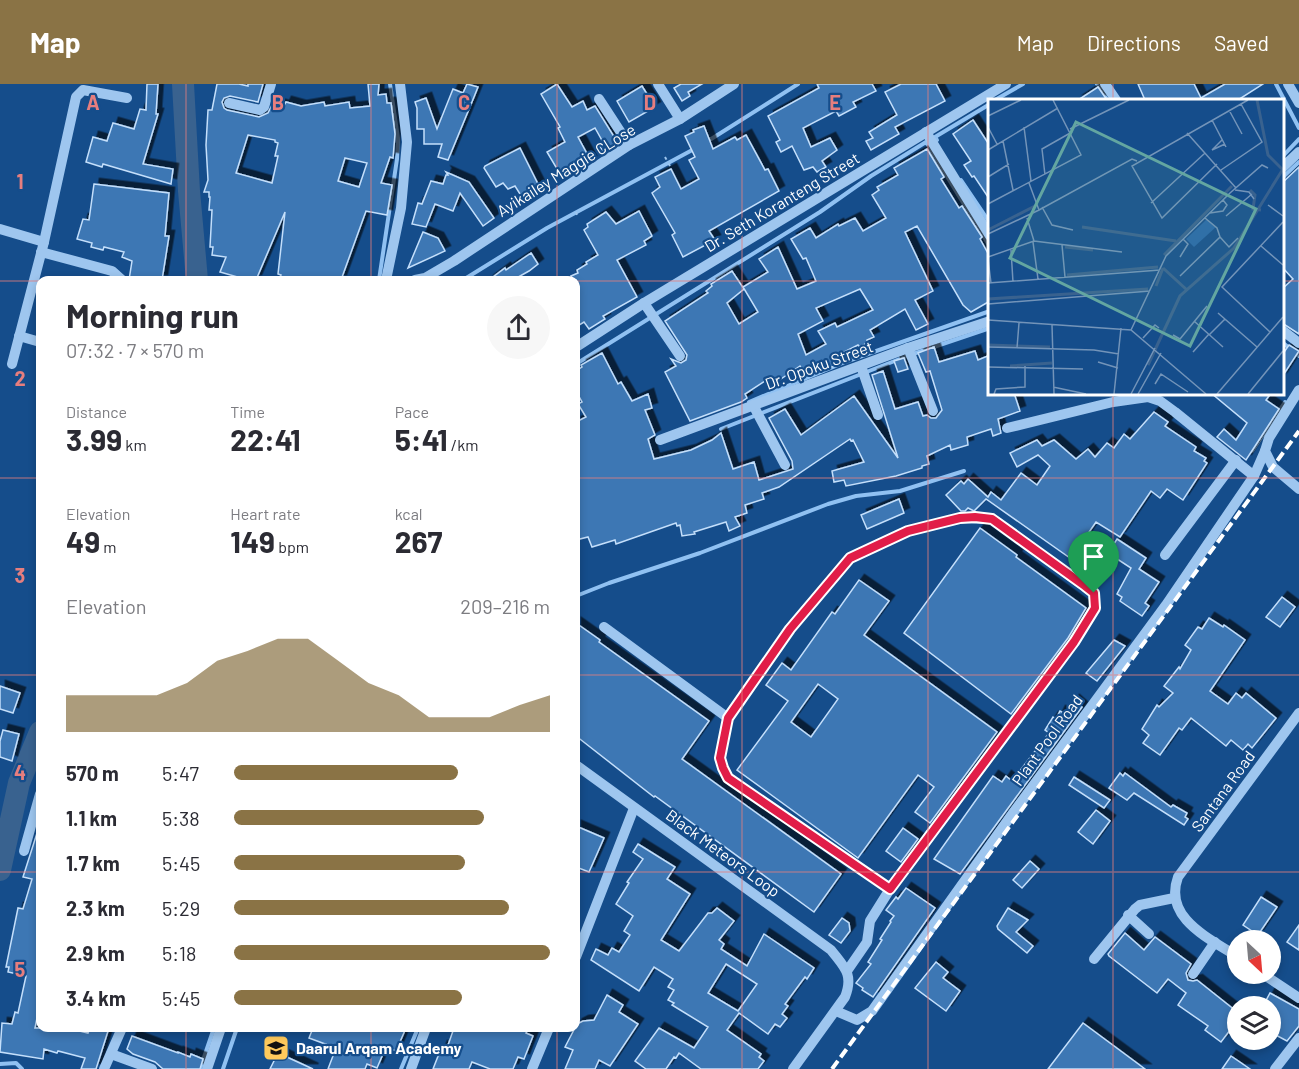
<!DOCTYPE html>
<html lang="en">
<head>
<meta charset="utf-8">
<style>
  body { margin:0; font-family:Barlow,sans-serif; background:#f7f7f7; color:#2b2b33; height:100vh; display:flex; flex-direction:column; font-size:22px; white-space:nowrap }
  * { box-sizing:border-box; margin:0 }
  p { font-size:20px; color:#7c7c81 }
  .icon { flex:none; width:33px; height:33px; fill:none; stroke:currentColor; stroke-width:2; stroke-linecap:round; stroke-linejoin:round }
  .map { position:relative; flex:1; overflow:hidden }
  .details { position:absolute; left:36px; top:192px; width:544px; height:756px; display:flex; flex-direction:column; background:#fff; border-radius:12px; box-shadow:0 3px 9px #0003 }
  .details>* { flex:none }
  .needle { width:39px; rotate:154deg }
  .controls { position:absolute; left:1227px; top:846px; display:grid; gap:12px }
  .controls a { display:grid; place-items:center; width:54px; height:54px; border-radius:50%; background:#fff; box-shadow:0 3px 9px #0003; font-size:30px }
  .pin { position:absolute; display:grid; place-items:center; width:51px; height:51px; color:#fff; margin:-62px -26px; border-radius:50% 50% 50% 0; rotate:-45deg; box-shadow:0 0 6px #0007 }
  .pin .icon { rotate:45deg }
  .round { display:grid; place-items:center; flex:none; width:63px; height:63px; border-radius:32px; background:#f7f7f7 }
  .summary { display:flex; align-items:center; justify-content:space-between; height:102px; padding:0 30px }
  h1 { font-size:33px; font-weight:700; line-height:45px }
  .stats { display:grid; grid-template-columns:repeat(3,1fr); gap:9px; height:102px; padding:6px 30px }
  .stats div { display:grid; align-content:center }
  .stats b { font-size:30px; font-weight:700 }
  .stats small { font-size:16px; font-weight:400 }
  .stats p { font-size:16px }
  .chart { height:168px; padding:12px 30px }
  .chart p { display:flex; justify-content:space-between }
  .chart svg { width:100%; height:108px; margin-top:6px; fill:#8a7345; opacity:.7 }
  ul { padding:0 30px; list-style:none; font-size:20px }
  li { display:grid; grid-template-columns:96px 72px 1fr; align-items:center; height:45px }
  li i { height:15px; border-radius:8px; background:#8a7345 }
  header { display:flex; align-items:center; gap:36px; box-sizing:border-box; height:84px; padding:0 30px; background:#8a7345; color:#fff }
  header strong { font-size:28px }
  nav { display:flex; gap:33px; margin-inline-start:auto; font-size:21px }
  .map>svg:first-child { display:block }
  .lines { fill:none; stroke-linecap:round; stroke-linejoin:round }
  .stream { stroke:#90c1f2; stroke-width:4 }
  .river { stroke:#39628f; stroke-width:22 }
  .building { fill:#3d77b4; stroke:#c4dffb; stroke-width:1.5; fill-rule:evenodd; filter:url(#shadow) }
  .path { stroke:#9ec6ef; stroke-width:2; stroke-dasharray:3 4.5; stroke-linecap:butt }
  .minor { stroke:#9ec6ef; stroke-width:10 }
  .rail { stroke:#fff; stroke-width:4; stroke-dasharray:10 4.5; stroke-linecap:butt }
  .route-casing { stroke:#fff; stroke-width:12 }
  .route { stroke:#e11d48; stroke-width:8 }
  .grid { fill:none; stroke:#e67e7e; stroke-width:1.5; stroke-opacity:0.55 }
  .labels { text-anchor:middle; stroke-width:4.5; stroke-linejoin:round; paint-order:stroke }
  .street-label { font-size:16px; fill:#fff; stroke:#154d8b }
  .poi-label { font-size:16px; font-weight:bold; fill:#fff; stroke:#154d8b; text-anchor:start }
  .inset-river { fill:none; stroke:#39628f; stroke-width:3 }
  .inset-road { fill:none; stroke:#7394b9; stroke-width:1.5 }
  .view { fill:#63a6a1; fill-opacity:0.15; stroke:#63a6a1; stroke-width:3 }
  .inset-edge { fill:none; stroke:#fff; stroke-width:3 }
  .grid-label { font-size:20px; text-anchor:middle; font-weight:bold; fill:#e67e7e; stroke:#154d8b; stroke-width:4.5; stroke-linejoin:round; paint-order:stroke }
</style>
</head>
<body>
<header>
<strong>Map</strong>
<nav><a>Map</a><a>Directions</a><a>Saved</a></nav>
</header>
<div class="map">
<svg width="1299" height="985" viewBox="0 0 1299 985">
  <defs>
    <filter id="shadow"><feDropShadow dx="5.5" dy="-5.5" stdDeviation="0" flood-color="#0009"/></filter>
  </defs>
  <rect width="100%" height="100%" fill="#154d8b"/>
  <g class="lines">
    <g class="stream">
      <polyline points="1097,0 1107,16"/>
      <polyline points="1276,0 1299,44"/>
      <polyline points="995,16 1023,0"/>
      <polyline points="937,56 935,53 990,20"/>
      <polyline points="708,57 798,0"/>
      <polyline points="1282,73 1299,55"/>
      <polyline points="1282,94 1299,78"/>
      <polyline points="961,96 990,139"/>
      <polyline points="379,196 397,75 398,54 390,0"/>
      <polyline points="463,196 547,144 696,64"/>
      <polyline points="1282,258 1299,272"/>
      <polyline points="576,280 820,128 871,92 926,58 990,163"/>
      <polyline points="749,318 845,278 990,227"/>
      <polyline points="721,345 910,271 990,244"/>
      <polyline points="1252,367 1285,318"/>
      <polyline points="576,512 609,499 700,469 828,420 856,412 900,407 964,387"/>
      <polyline points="0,980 16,979 22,985"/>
      <polyline points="200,985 214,944"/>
      <polyline points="223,985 237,944"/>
      <polyline points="401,985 418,944"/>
    </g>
    <g class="river">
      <polyline points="183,0 189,107 197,196"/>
      <polyline points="0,786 19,699 40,648"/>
    </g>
  </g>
  <g class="building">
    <polygon points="147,0 158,0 156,30 158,30 143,80 173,85 171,100 103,80 102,83 86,78 93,53 107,57 113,39 134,45 140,25 146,26"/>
    <path d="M217,0H239L248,2V0H263L258,18L230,12L224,14L222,18L224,24L227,26L259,33L268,29L273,19L284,22L286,18L301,22L324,18L325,22L349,18L350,24L370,22L368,0H379L378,11L386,10L387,19H391L395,50L393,74L390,73L381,99L392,101L387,131L366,127L341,196H279L281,191L278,190L285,128L256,196H248L220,188L226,173L212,171L213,163H210L212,126H209L210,113H209V108H204L208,96L206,61L208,26H212ZM248,51L275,56V58L278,59L275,72H278L272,99L236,89ZM345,74L367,79L359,103L338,97Z"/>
    <polygon points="467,0 478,3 474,13 448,76 438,73 442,60 424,60 424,45 417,45 417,24 415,18 426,14 437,45 453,5 463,9"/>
    <polygon points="557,0 572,23 583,17 587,26 595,22 618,59 604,68 600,63 604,60 595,44 578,53 591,77 563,95 547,68 565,58 558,44 560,43 541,10"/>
    <polygon points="681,0 702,0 688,8 690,12 682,17 674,4"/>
    <polygon points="817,0 872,0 876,7 853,18 856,23 839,32 836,27 803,44 811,63 830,54 837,66 822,77 826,83 817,88 813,83 804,86 792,62 781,68 776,58 780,56 768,32 819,4"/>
    <polygon points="901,0 936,0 945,17 895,43 899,50 871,66 866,57 873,54 869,48 897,31 885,8"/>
    <polygon points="1138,0 1194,0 1201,14 1225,0 1263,0 1238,16 1145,16"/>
    <polygon points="642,2 655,23 629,38 617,17"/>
    <polygon points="1098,3 1107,16 1078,16"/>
    <polygon points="973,36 990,62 990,116 974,92 972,93 964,81 971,77 953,50"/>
    <polygon points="704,42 713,65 735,53 737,56 746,51 765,86 768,85 779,107 709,147 715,156 683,173 672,151 675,149 652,109 660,103 655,93 671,85 681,105 699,95 689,76 695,73 685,52 694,48 693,46"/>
    <polygon points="520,64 542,108 525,118 515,102 508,105 503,99 496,103 484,84 485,82"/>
    <path d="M927,65L944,93L941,95L959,124L962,122L982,153L980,155L990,173V217L971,228L963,221L917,142L905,148L933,207L915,216L928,240L916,246L905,225L870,246L874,253L867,256V259L860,263L858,261L842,269L845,275L839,280L827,285L824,280L805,291L800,282L778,297L776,293L772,295L771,293L745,310L747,314L741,318L690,337L665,288L676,282L671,275L681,279L686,276L687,271L665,237L708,209L706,207L712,202L711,200L732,187L744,205L727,219L739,240L758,228L743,203L768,188L759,175L778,163L797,205L816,197L806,174L803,175L791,155L810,144L816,154L838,140L839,142L855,134L863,147L886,134L872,111L879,106L877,103L898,91L894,84ZM860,205L873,226L837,243L835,239L818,247L826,260L806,271L798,250L823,237L816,224Z"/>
    <polygon points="1299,83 1299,250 1282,239 1282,205 1293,195 1282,183 1282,99"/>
    <polygon points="446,88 469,98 494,134 483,142 460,109 453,127 435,120 426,143 412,140 418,119 422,120 431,97 443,100 446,91 448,91"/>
    <polygon points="94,100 169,109 165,152 169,152 162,196 129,196 132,177 122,173 124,168 104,163 103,166 91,163 92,159 77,155 83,135 89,136"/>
    <polygon points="639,127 652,152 644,157 646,161 617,176 637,213 603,232 605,235 589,245 584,238 576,243 576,196 573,196 571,192 578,189 577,186 587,180 586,178 598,171 584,146 588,143 587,140 606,128 616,140"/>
    <polygon points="423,148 438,154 445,167 408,184"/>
    <polygon points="531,169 538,180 529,187 513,196 489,196 505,184 506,186"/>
    <polygon points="1289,261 1299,267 1282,293 1282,271"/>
    <polygon points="934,263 939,278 975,267 978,276 990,271 990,309 1014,309 1020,327 998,335 1001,349 993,352 991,345 967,353 968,361 951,366 950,361 927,372 929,380 922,382 922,384 896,392 846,402 844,396 834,398 832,387 864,378 853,356 851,357 850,355 779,403 762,409 764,415 745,421 747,429 735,433 740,442 729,447 726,438 694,448 695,450 682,452 680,441 677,442 676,439 616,460 615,456 592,463 588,453 576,456 576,338 586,333 578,320 582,318 576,307 576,287 582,283 581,281 602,269 618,300 621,298 632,317 648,310 652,324 645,326 655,351 648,355 654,375 691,366 712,356 721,349 733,385 754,378 759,396 793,385 792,377 769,334 785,325 801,351 854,312 898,374 872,291 883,287 895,325 918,318 923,332 927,331 931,334 936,334 942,326 930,287 926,288 918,269"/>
    <polygon points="904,274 908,285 898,288 894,277"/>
    <polygon points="1211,309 1271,309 1266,316 1279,325 1246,376 1217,353 1224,345 1236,356 1247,339"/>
    <polygon points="1154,328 1168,338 1165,342 1196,363 1194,367 1206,374 1204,377 1207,379 1183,416 1167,405 1160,414 1151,407 1120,453 1096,438 1078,464 1105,482 1097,493 986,415 974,427 968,424 965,427 961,427 946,411 961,397 964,400 968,395 988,413 991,408 1001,416 1021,389 1037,401 1050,382 1038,371 1017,383 1010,369 1037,356 1042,362 1054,356 1076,375 1088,365 1095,373 1107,359 1114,364 1124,350 1130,355"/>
    <polygon points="899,415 904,429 867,445 861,431"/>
    <polygon points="980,444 1017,471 1016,473 1086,524 1068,554 1011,630 904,549"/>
    <polygon points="1117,455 1146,474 1139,485 1159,498 1145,519 1149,522 1142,532 1120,517 1122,513 1117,510 1131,484 1108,469"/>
    <path d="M859,496L889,517L864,551L997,648L930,739L915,728L934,703L918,691L858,774L737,686L788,617L766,601L782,579L791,586L832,528L835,530ZM818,600L838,615L811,653L791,638Z"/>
    <polygon points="1282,513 1295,523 1280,543 1266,533"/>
    <polygon points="1209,534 1223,543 1224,541 1245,556 1210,607 1228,620 1236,609 1242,614 1246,609 1276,634 1252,664 1248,660 1243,666 1231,656 1226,662 1191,634 1182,646 1179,644 1160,671 1143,659 1149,651 1142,645 1157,621 1159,623 1173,609 1164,602 1179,583 1180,585 1191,566 1185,561 1198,543 1202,545"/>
    <polygon points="576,539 600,556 599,558 709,637 682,675 841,790 814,828 655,712 654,713 576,652"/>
    <polygon points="1114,556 1125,562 1097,597 1086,589"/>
    <polygon points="0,602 20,609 13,629 0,625"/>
    <polygon points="1074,616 1082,623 960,790 934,775 993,692 1002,698 1006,692 1012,697 1049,649 1045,646 1053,633 1056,635 1060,627 1067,631"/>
    <polygon points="3,646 19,650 12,677 0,673 0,657"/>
    <polygon points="1120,689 1123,692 1125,689 1171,723 1173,721 1187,729 1185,733 1188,735 1184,741 1134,709 1127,716 1109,704"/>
    <polygon points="1074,693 1110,716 1104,724 1069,701"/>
    <polygon points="1096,726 1110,737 1093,760 1078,748"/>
    <polygon points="576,742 604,754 589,788 576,783"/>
    <polygon points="903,744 918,755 901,778 886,767"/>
    <polygon points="38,746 40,746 40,919 35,944 67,944 88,949 90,944 109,944 96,985 81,985 85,974 58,967 57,969 44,965 43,975 0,968 2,939 12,940 15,928 18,929 26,892 8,888 9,883 6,883 18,824 23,825 32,795 23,793"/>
    <path d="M638,760L675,783L667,795L690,810L661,856L679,867L708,829H712L717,824L734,837L719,856L724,860L721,865L747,882L764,850L814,884L807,895L805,893L785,920L788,922L782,930L787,934L780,943L775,940L768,950L739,929L727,946L761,970L759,973L764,977L758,985H701L679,969L676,974L674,973L666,985H646L635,977L659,944L694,964L708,943L672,921L674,919L668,916L674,906L668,903L673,895L654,883L639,907L591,876L596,865L608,871L612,864L619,868L630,851L624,847L633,832L616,820L629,799L627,798L643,775L633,768ZM726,880L757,900L738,927L708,909Z"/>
    <polygon points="1030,777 1039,785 1022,804 1013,796"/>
    <polygon points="906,804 935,824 873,913 862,906 863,904 856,899 871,880 868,878 882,856 880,855 891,838 890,837 894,832 886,826 896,813 898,815"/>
    <polygon points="1261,813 1277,823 1258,851 1243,841"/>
    <polygon points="1008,824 1028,836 1016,848 1033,862 1027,869 998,845 997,842"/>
    <polygon points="842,834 849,839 850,847 841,859 829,851"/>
    <polygon points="1299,841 1299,866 1287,858"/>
    <polygon points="1125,849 1144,866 1155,853 1191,880 1186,889 1188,896 1193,897 1197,896 1236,927 1234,941 1221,958 1205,946 1208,942 1178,921 1186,909 1168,895 1157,909 1109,872 1108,870"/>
    <polygon points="936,878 948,888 943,894 960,907 946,927 915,904"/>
    <polygon points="1270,909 1299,925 1299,942 1287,957 1270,948 1270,922 1263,922"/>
    <polygon points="607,911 623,921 619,928 638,940 610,982 599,976 595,985 565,985 573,966 565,963 577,940 583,937 594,936"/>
    <polygon points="1083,939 1145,985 1048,985"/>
    <polygon points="313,944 406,944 396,967 386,963 377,984 367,980 365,985 328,985 336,964 309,954"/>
    <polygon points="454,944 528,944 526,949 533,952 524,975 518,973 513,985 490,985 472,978 469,985 433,985 442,962 447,964"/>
    <polygon points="132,952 178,969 178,968 190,973 191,970 203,975 200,985 163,985 155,978 133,970 127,965"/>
    <polygon points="278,969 313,985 270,985"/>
    <polygon points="1231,972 1250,985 1222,985"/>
  </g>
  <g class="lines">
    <g class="path">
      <polyline points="665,73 670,82"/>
      <polyline points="576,128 577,131"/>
    </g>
    <g class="minor">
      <polyline points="658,0 680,35"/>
      <polyline points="1105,0 1116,16"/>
      <polyline points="1288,0 1299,19"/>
      <polyline points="599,15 629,61"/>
      <polyline points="229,19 260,26 264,23 271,0"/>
      <polyline points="926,48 990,152"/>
      <polyline points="1282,84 1299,68"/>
      <polyline points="0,145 44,158"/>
      <polyline points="41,168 112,187 122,196"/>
      <polyline points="386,196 401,124 407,58 400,0"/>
      <polyline points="415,196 425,194 454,177 629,61 680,35 734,0"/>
      <polyline points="644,219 680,272"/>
      <polyline points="1282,246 1299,259"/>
      <polyline points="19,252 40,258"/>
      <polyline points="576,263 644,219 1006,0"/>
      <polyline points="908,264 933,327"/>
      <polyline points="12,280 44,158 76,13 83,6 127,14"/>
      <polyline points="861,282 878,331"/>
      <polyline points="1299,306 1269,354 1265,367 1273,383 1299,405"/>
      <polyline points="753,321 785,381"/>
      <polyline points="1007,344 1113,318 1148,313 1160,317 1175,328 1254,392"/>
      <polyline points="660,356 908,264 990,237"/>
      <polyline points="1165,471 1236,376"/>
      <polyline points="604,543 728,634"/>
      <path d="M576,681L831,866C844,883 854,890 845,913L793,985"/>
      <polyline points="24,767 40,710"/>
      <polyline points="1128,831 1149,850"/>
      <polyline points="576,873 634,724"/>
      <path d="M1238,873C1209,854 1163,834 1178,793L1299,629"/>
      <polyline points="1094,875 1135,825 1140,821 1174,814"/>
      <polyline points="847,887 867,858 870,837 890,805 1074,558 1095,524 1094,509 992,435 960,434 907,447 850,474 790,545 728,634 720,674 723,684 728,694 890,805"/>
      <polyline points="1193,890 1215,858"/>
      <polyline points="1263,890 1299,914"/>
      <polyline points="836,927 857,936 872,927 1013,729 1166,521 1254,392 1265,367"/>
      <polyline points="111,970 152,985"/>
      <polyline points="104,985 122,944"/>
      <polyline points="207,985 221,944"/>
      <polyline points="411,985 426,944"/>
      <polyline points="532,985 549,944"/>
      <polyline points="1275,985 1299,954"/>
    </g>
    <polyline class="rail" points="832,985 1299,347"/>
  </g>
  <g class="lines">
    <defs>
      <polygon id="route" points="975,433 992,435 1085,502 1094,509 1095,524 1074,558 890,805 728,694 723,684 720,674 728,634 790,545 850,474 908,447 960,434"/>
    </defs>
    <use href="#route" class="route-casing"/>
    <use href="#route" class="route"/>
  </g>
  <path class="grid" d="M186,0V196M371,0V196M557,0V196M742,0V985M928,0V985M1113,0V16M0,197H40M576,197H990M1282,197H1299M1113,309V985M0,394H40M576,394H1299M0,591H40M576,591H1299M0,788H40M576,788H1299M186,944V985M371,944V985M557,944V985"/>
  <defs>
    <symbol id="school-square" viewBox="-11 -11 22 22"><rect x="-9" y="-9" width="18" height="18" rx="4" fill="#ffca5c" stroke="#154d8b"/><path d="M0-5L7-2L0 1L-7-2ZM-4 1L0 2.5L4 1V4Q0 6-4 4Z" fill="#111"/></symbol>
  </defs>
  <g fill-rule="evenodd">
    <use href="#school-square" x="261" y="949" width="30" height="30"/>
  </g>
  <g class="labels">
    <g class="street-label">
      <text transform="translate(566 86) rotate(-32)" y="6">Ayikailey Maggie CLose</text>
      <text transform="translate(782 118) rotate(-31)" y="6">Dr. Seth Koranteng Street</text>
      <text transform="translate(819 281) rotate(-20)" y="6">Dr. Opoku Street</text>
      <text transform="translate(1047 656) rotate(-54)" y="6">Plant Pool Road</text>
      <text transform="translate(1223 707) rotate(-54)" y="6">Santana Road</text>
      <text transform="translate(723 769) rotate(36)" y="6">Black Meteors Loop</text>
    </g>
    <g class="poi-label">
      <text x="296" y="970">Daarul Arqam Academy</text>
    </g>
  </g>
  <g transform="translate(988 15)">
    <rect width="296" height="296" fill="#154d8b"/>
    <path d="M219,120L228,128L206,148L198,140Z" fill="#2767a9"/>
    <path class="inset-river" d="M269,1L280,56L295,71M262,91L267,96L265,110L273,111M94,128L188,142M0,131L47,107M77,148L105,151M176,156L244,87M175,169L199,191M79,176L170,168M168,187L175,169M0,200L160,190M0,246L62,248M160,266L192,197L246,149L295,70M22,267L64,264"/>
    <path class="inset-road" d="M241,11L254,35M0,17L33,1M224,21L238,48M0,28L9,45M36,28L43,82M82,30L141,1M199,34L248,89M234,41L224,51L237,45M15,42L25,91M0,51L70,9M229,65L174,119L144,67L260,1M233,71L274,43L253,5M57,76L54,50L84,33M0,78L21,65M247,91L261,93L266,100M163,104L217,54M0,105L93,56L65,1M280,106L295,117M54,108L64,126L85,131M51,111L144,60L149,62M222,114L235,112L239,106L235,101M238,117L264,95M39,119L46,142M0,135L51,111L41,84M232,138L241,148L250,139M46,142L134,153M45,143L50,180M74,146L77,178M273,147L295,166M23,151L25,183M0,158L46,142M192,158L200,145L195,140M0,160L3,184M192,177L232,138L229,129L217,119M0,184L172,171M0,205L162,192M230,214L269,248M0,221L143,231L218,295M206,222L235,248M64,226L66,295M143,231L178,157L242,94L274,66L280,69M282,233L234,188L295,123M185,236L192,240L219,207M221,236L237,220M155,239L167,226L171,229M0,248L106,251L131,255M29,249L31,224M205,253L221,235M110,263L130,269M0,268L95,270M167,285L173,275L200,293M65,288L98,295M6,295L8,290L37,288V267M126,295L133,229M143,295L167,249M150,295L173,254M229,295L295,218M260,295L295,252"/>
    <path class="view" d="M88,23L268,110L202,247L22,159Z"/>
    <rect width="296" height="296" class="inset-edge"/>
  </g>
  <g class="grid-label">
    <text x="93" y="26">A</text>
    <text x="278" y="26">B</text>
    <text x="464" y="26">C</text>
    <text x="650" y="26">D</text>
    <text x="835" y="26">E</text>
    <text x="20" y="105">1</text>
    <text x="20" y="302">2</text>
    <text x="20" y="499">3</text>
    <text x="20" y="696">4</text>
    <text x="20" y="893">5</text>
  </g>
</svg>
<div class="controls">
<a><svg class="needle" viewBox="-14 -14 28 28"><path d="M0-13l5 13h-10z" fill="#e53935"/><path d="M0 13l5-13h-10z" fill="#7c7c81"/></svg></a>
<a><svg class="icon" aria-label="layers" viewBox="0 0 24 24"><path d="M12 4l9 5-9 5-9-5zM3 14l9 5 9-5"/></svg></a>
</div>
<div class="pin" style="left:1094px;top:509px;background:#1e9e55"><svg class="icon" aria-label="arrive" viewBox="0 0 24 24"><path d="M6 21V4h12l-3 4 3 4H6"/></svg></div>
<section class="details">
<div class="summary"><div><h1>Morning run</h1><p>07:32 · 7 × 570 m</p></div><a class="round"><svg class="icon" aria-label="share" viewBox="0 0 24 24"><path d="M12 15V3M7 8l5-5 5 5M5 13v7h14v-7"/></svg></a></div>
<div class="stats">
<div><p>Distance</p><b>3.99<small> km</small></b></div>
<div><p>Time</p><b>22:41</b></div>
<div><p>Pace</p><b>5:41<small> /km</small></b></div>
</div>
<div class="stats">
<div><p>Elevation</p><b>49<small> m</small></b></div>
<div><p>Heart rate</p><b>149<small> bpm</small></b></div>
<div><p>kcal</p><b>267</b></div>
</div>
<div class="chart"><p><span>Elevation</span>209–216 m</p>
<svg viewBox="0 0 160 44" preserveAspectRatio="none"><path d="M0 44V29L10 29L20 29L30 29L40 24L50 15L60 11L70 6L80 6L90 15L100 24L110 29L120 38L130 38L140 38L150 33L160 29V44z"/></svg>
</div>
<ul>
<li><b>570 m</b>5:47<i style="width:71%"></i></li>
<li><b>1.1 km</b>5:38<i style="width:79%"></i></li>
<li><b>1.7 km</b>5:45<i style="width:73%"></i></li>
<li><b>2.3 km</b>5:29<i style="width:87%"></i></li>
<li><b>2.9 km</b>5:18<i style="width:100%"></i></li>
<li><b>3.4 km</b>5:45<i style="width:72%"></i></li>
</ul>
</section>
</div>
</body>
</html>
